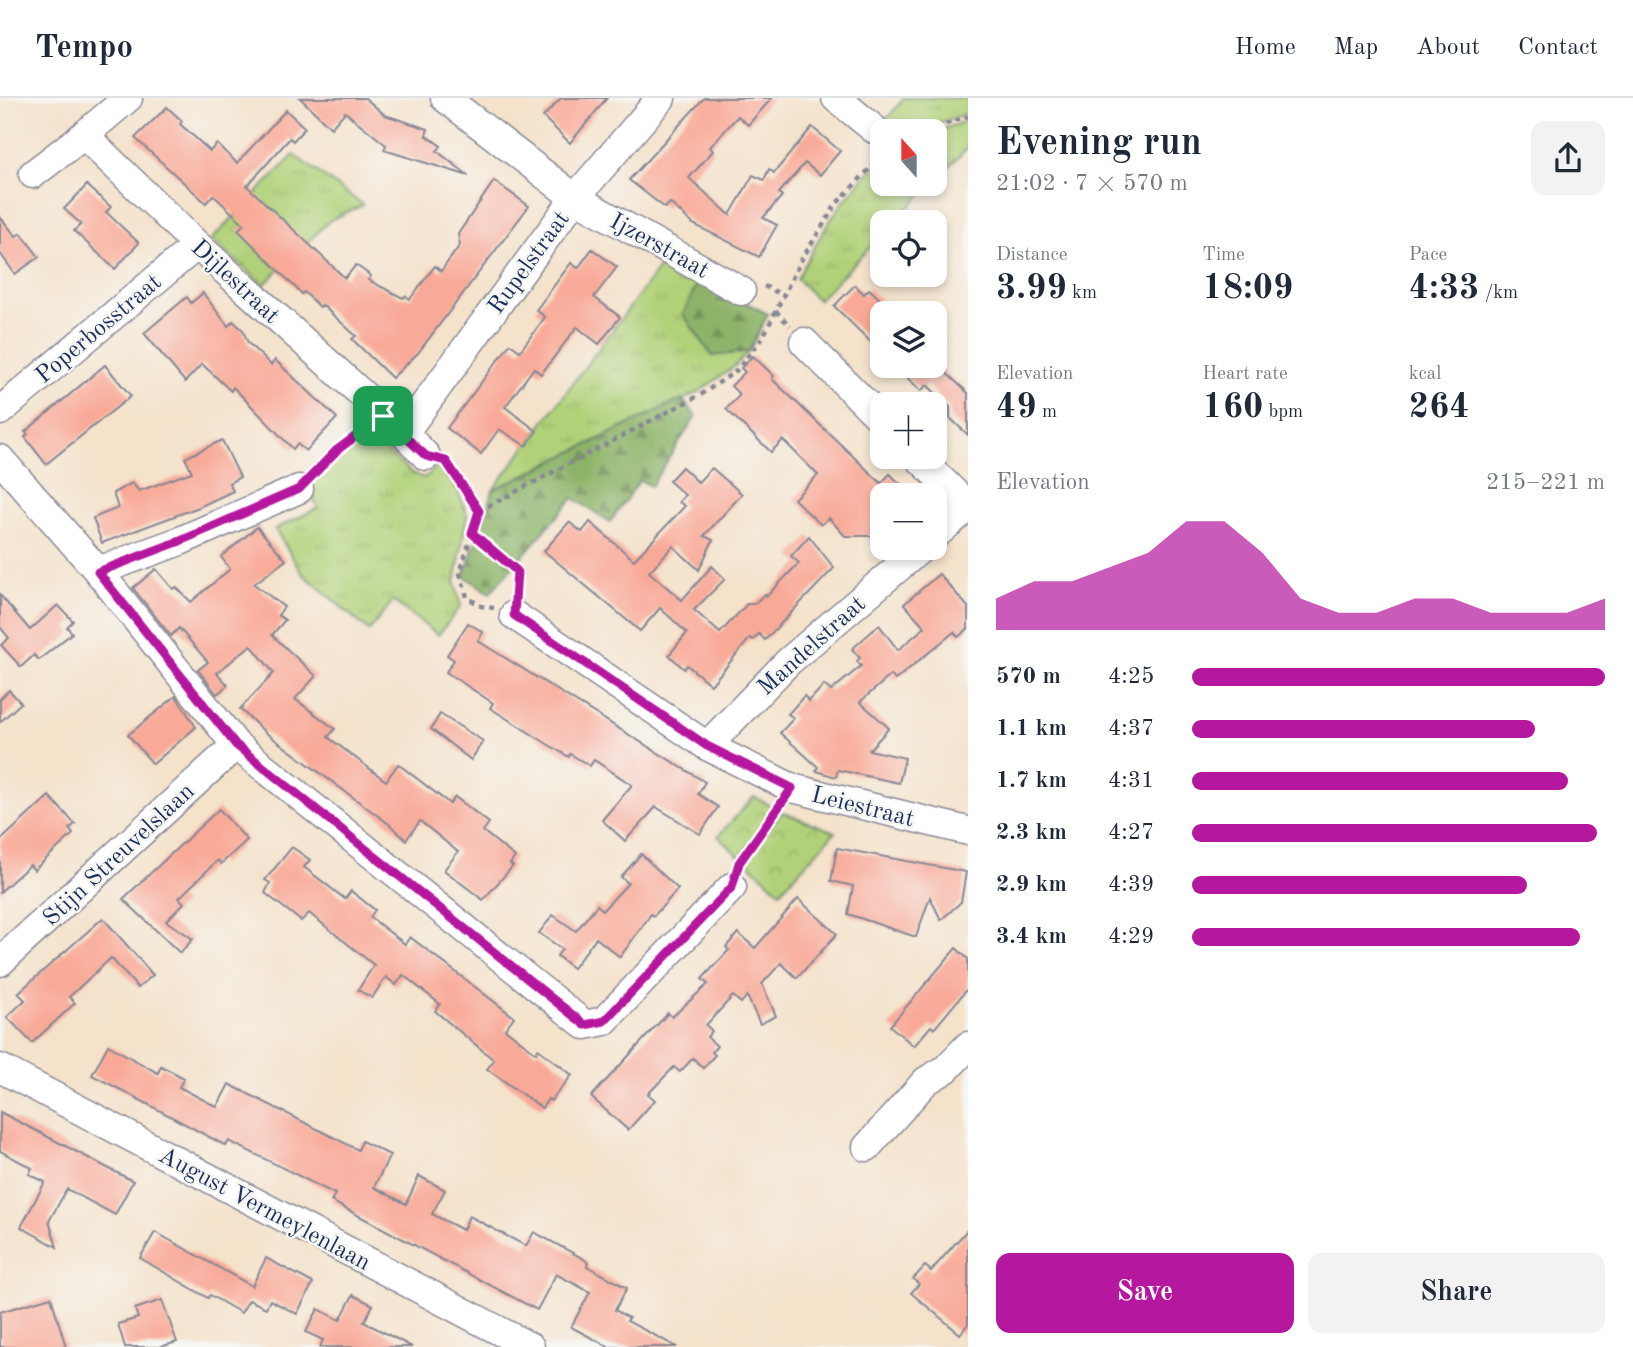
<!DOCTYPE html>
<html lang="en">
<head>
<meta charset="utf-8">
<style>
  body { margin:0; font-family:"Old Standard TT",serif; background:#f2f2f3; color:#1f2937; height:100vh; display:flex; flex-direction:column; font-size:26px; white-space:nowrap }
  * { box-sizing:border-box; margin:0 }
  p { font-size:23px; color:#747a83 }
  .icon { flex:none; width:38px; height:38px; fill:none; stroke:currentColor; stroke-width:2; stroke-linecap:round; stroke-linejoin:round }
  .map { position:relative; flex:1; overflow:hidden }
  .drawer { display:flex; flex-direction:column; background:#fff; width:665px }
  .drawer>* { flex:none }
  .needle { width:46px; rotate:339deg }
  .fabs { position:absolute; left:870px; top:21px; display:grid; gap:14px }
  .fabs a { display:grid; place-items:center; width:77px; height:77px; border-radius:14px; background:#fff; box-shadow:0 4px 10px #0003; font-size:35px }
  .pin { position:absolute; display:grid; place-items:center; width:60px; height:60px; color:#fff; margin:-30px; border-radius:14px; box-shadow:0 4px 10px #0006 }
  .round { display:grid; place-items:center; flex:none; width:74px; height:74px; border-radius:14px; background:#f2f2f3 }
  .head { display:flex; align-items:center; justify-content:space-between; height:119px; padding:0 28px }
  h1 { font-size:38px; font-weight:600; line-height:52px }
  .metrics { display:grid; grid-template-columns:repeat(3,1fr); gap:10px; height:119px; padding:7px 28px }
  .metrics div { display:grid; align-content:center }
  .metrics b { font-size:35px; font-weight:600 }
  .metrics small { font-size:19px; font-weight:400 }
  .metrics p { font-size:19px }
  .chart { height:196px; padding:14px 28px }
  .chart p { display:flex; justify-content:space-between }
  .chart svg { width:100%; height:126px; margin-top:7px; fill:#b5179e; opacity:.7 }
  .action { display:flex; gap:14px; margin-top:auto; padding:14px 28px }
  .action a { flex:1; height:80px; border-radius:14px; background:#b5179e; color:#fff; font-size:28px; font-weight:600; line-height:80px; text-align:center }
  .action a+a { background:#f2f2f3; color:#1f2937 }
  ul { padding:0 28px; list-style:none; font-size:23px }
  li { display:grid; grid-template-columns:112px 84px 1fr; align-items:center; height:52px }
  li i { height:18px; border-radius:9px; background:#b5179e }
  header { display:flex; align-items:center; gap:42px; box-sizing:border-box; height:98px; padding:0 35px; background:#fff; border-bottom:2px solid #e0e1e3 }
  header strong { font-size:33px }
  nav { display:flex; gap:38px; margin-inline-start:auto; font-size:24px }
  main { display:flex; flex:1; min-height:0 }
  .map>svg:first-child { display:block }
  .grass { fill:url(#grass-tufts); stroke:#66806b; stroke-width:2 }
  .forest { fill:url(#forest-firs); stroke:#547163; stroke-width:2 }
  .park { fill:url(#park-crowns); stroke:#66806b; stroke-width:2 }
  .building { fill:#f9a997 }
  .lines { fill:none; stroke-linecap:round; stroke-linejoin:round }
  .minor-casing { stroke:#888894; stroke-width:31 }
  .path { stroke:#888894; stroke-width:4.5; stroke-dasharray:5 5; stroke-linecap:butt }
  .minor { stroke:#fff; stroke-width:28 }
  .route-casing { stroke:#fff; stroke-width:14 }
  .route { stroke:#b5179e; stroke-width:9 }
  .labels { text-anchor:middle; stroke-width:5; stroke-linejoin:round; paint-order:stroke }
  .street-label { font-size:24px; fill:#1b2f5e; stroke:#f6f6f2 }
</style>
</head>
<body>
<header>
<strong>Tempo</strong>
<nav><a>Home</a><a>Map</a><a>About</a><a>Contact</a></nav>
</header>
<main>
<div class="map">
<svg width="968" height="1249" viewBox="0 0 968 1249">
  <defs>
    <pattern id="grass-tufts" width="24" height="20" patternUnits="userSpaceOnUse" patternTransform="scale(1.75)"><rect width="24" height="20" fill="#b1d178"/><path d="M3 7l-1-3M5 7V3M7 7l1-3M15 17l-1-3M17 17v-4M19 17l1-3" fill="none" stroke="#98b46a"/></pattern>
    <pattern id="forest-firs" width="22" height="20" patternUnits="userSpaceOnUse" patternTransform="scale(1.75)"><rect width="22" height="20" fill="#8cb368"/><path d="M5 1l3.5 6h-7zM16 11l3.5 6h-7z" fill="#729259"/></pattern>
    <pattern id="park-crowns" width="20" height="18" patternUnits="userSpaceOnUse" patternTransform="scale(1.75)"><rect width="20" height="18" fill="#b1d178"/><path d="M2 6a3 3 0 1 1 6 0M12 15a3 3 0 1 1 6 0" fill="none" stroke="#98b46a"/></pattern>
  </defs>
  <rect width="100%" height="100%" fill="#f6f6f2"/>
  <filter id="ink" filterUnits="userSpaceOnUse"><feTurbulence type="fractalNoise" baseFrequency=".0143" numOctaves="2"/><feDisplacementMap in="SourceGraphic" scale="14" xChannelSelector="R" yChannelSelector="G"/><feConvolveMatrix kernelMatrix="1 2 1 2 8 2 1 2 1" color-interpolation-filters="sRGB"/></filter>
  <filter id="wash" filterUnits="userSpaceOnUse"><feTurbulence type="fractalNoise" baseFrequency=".00686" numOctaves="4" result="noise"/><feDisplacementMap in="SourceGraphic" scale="28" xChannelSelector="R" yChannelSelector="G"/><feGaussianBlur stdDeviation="1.57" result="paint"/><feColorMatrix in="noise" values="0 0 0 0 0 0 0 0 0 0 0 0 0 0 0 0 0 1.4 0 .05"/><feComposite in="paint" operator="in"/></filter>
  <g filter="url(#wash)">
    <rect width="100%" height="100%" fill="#f4e2cb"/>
    <g class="grass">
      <polygon points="904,0 968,0 968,15 916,33 885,33 881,28"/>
      <polygon points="968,22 968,49 935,83 935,34"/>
      <polygon points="294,57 363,107 330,122 264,187 211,142"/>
      <path d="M882,62V86H932L894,124H882V137L818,202L797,181C820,137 844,95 882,62Z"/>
      <polygon points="665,162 699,181 712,258 749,253 735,268 699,294 493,392"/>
      <polygon points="379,327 389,344 389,356 412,375 424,380 439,367 457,391 467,417 455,485 461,508 438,537 393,503 369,533 302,475 275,431 318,410 308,388 350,347"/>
    </g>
    <g class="forest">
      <polygon points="699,181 768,216 749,253 712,258 683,216"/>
      <polygon points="682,301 696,318 651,388 640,382 610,424 573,400 490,495 464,478 493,392"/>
    </g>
    <g class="park">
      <polygon points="754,699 775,710 740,759 718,738"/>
      <polygon points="782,714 835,734 780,794 744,761"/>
    </g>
    <g id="blocks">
      <g class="building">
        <polygon points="300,0 365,0 385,17 428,31 426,37 441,48 437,53 469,78 384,52 386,47 345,14 331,30"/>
        <polygon points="561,0 607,0 570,45 543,19"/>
        <polygon points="704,0 772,0 748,27 738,18 710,49 713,53 689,80 730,117 753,77 764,82 769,71 774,75 812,29 840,53 820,77 805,65 779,95 782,98 763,120 777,127 759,159 693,126 670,105 665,110 629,82"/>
        <polygon points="167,9 182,23 180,26 210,53 217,46 237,65 286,12 305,30 293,43 290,40 247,88 345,180 356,167 371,178 368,182 403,200 405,198 410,201 435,168 441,173 460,147 458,136 494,83 529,108 418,255 392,280 352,241 356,238 322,207 320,209 304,194 302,196 238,132 244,126 213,97 206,105 135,40"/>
        <polygon points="87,87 111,109 106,114 139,145 115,171 74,133 81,126 64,111"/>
        <polygon points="0,119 16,138 21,135 39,159 15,176 0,155"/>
        <polygon points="592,151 617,169 594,199 620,219 599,246 577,229 541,276 534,270 505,309 537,333 526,348 499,331 481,356 447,330 510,246 520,253 545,219 536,212 571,165 578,170"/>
        <polygon points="855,187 864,196 869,191 895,215 882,215 882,255 834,208"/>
        <polygon points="203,195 228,228 233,223 243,232 248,245 271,267 275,262 337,320 306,353 297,346 293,351 233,289 231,293 202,266 185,284 144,235 187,199 191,205"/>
        <polygon points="753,258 774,278 772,281 881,385 890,376 912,397 882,397 882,438 845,438 829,420 821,427 794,401 818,377 783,342 771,354 726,311 740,297 731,288 745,274 741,270"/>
        <polygon points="105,267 131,298 46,366 25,339 28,336 25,334"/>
        <polygon points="895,268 945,268 942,271 968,295 968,337 950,320 950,309 927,287 921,293"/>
        <polygon points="222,342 240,379 229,385 233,393 199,409 102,445 93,420 118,410 113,395 132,385 139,393 192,374 185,360"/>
        <polygon points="682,369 698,384 712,370 742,396 704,438 713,442 699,472 673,448 649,474 682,502 712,468 725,481 694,512 720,535 747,506 754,506 765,496 767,498 799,465 791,458 809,438 834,470 765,542 759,536 753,542 750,540 711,587 687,567 684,571 669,557 687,535 660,510 640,533 544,453 569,424 582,434 590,424 634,462 685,408 679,404 685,397 669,383"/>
        <polygon points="257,429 286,462 254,486 284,509 278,517 285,522 272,537 316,578 295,601 335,631 328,639 386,683 398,666 450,706 455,699 489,725 483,733 515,759 510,766 513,768 483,802 444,772 458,754 420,723 406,742 389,726 266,635 240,611 274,575 251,547 217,575 228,587 217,596 198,572 208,564 179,530 171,538 133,490 156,471 173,491 176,489 191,504 230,471 221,459"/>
        <polygon points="939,476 968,509 968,531 958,539 954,534 895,582 891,577 860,604 889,630 869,652 905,660 899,685 838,672 836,679 816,673 818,669 780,635 794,620 788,616 804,598 809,603 824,587 831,593 861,568 857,563 860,560 852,551 879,527 898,552 925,529 904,506"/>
        <polygon points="0,497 30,532 58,507 73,523 67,529 72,535 39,562 34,557 21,569 1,547 9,540 0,529"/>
        <polygon points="468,525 483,534 478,543 705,684 698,696 718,709 700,736 656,709 625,743 602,722 632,687 594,662 590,668 570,656 569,659 549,647 490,610 493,605 446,574 454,562 447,557"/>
        <polygon points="9,592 21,605 0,624 0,601"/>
        <polygon points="176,598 196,629 153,666 128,637"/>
        <polygon points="440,616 483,643 471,662 431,631"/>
        <polygon points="49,698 75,726 69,731 73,736 34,772 30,767 0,794 0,743"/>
        <polygon points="219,711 247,742 221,766 218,762 179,800 184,805 166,823 193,841 180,855 123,801"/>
        <polygon points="292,749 310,762 304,769 345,801 351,793 375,812 370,819 405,846 410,839 514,919 505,931 536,955 538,951 572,977 551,1003 548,1001 542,1010 487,971 494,962 435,913 440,906 403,877 396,887 386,879 372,900 358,892 374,867 309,815 301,823 265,795 270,785 265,782"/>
        <polygon points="837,750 966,774 961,804 941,822 930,799 916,839 848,816 853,788 831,783"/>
        <polygon points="641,756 678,791 654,818 651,816 620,859 596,840 573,870 557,858 562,851 539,835 553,817 576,833 597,807 603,812 628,785 621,779"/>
        <polygon points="798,801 837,836 797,880 781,865 762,886 776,918 760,926 747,898 741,905 733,898 706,927 712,933 707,939 717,948 712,954 715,957 703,970 693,960 680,974 674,969 648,996 655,1002 628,1032 591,999 668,915 672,919 708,886 702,881 729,852 726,849 738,835 755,850"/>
        <polygon points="103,820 153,877 138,890 111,860 69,899 75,905 32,945 7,919 25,902 18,895"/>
        <polygon points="956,850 968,861 968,890 934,931 931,928 914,948 890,928"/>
        <polygon points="108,947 158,975 161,968 184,980 179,989 217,1009 229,986 358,1052 362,1043 390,1057 374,1089 406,1106 419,1078 445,1092 432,1116 463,1132 469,1118 526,1148 534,1134 584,1161 588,1165 587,1168 627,1190 615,1212 629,1220 627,1223 677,1249 609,1249 571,1229 590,1194 556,1176 537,1212 331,1103 335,1096 229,1043 226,1048 125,994 92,977"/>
        <polygon points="0,1014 133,1083 115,1117 67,1091 49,1123 57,1149 21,1129 45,1084 29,1076 32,1070 0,1053"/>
        <polygon points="968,1131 968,1226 960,1236 911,1195 919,1186 913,1181 925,1168 931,1173"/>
        <polygon points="155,1134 252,1188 266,1160 313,1185 297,1216 270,1202 266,1210 249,1202 241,1215 210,1197 208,1200 140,1160"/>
        <polygon points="353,1197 373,1207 364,1224 412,1249 320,1249 323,1242 306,1234 318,1211 340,1222"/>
        <polygon points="51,1199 66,1249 0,1249 0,1214"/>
        <polygon points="162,1202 177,1244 160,1249 125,1249 118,1226 138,1220 135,1211"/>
      </g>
    </g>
  </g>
  <g filter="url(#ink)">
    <use href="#blocks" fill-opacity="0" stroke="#888894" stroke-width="2"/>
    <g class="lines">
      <defs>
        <g id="minor">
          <polyline points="445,0 575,100 741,193"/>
          <polyline points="836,0 874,31"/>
          <polyline points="84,37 128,0"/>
          <polyline points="33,76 84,37 197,147 393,324 426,358"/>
          <polyline points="804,244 882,322"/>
          <polyline points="0,313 197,147"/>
          <polyline points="404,335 575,100 661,0"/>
          <polyline points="918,359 968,408"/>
          <polyline points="0,361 98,473 236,647 585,927 604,923 732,789"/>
          <polyline points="934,438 968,409"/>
          <polyline points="98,473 180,443 299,391"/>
          <polyline points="514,517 707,648 792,690 968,733"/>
          <polyline points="707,648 788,564 921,450"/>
          <polyline points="0,864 236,647"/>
          <polyline points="0,970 530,1249"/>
          <polyline points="867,1049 926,983 946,971 968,948"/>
        </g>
      </defs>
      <use href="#minor" class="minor-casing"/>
      <g class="path">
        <polyline points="927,33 968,18"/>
        <polyline points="764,188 783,197"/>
        <polyline points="776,213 790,228"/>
        <polyline points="449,367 479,413"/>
        <polyline points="314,375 337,352 365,330"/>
        <polyline points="472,435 517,473 515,495"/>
        <polyline points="494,510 481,508 467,499 460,475 479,413 702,296 736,273 763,239 800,164 837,105 882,58"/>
        <polyline points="738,768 778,709"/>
      </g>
      <use href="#minor" class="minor"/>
    </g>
  </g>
  <g class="lines" filter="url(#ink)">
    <defs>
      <polygon id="route" points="383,318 426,358 446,363 479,413 472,435 517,473 514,517 707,648 792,690 739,765 732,789 604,923 585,927 236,647 98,474 180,443 299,391 337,352"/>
    </defs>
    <use href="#route" class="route-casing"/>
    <use href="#route" class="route"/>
  </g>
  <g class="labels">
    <g class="street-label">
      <text transform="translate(660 147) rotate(29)" y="8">Ijzerstraat</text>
      <text transform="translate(528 164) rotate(-54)" y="8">Rupelstraat</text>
      <text transform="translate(236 183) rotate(43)" y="8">Dijlestraat</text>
      <text transform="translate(98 230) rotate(-40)" y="8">Poperbosstraat</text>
      <text transform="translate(811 547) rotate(-42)" y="8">Mandelstraat</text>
      <text transform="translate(863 708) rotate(14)" y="8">Leiestraat</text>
      <text transform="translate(118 756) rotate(-43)" y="8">Stijn Streuvelslaan</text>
      <text transform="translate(265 1110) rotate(28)" y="8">August Vermeylenlaan</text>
    </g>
  </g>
</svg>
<div class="fabs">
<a><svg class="needle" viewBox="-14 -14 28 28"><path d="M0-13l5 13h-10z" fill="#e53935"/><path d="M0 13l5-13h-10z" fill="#747a83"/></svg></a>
<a><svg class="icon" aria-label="locate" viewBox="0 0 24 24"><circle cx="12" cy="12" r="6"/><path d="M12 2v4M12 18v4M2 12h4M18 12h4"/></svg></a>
<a><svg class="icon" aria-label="layers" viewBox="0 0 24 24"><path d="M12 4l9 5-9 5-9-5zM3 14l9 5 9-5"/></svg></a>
<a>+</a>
<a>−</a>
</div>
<div class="pin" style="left:383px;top:318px;background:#1e9e55"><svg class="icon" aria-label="arrive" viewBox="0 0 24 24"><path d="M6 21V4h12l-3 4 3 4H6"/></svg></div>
</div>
<section class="drawer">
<div class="head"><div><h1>Evening run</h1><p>21:02 · 7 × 570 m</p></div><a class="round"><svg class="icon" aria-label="share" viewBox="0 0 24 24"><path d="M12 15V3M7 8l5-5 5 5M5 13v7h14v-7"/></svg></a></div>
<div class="metrics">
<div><p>Distance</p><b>3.99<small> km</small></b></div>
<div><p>Time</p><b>18:09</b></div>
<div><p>Pace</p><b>4:33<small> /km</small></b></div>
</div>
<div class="metrics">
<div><p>Elevation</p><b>49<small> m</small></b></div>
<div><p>Heart rate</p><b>160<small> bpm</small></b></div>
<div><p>kcal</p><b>264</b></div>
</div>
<div class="chart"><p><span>Elevation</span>215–221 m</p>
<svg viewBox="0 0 160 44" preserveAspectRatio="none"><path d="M0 44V33L10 27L20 27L30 22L40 17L50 6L60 6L70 17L80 33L90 38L100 38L110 33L120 33L130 38L140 38L150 38L160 33V44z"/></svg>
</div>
<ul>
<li><b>570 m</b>4:25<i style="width:100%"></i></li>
<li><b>1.1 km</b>4:37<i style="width:83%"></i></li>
<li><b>1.7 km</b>4:31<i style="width:91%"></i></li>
<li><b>2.3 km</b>4:27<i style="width:98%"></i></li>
<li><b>2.9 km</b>4:39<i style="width:81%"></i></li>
<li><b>3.4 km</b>4:29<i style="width:94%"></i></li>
</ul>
<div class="action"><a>Save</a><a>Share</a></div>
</section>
</main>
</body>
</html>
